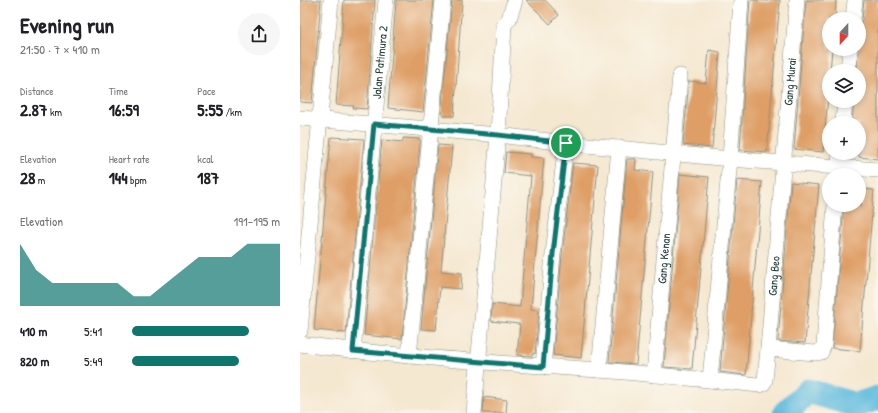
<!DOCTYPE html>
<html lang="en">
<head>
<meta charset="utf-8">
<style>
  body { margin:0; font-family:"Patrick Hand",sans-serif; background:#f6f6f6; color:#202124; height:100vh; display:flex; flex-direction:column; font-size:15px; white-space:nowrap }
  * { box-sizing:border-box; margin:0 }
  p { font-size:13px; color:#757577 }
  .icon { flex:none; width:22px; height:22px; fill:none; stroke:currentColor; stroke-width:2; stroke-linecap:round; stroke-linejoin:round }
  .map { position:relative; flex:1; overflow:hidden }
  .sheet { display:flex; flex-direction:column; background:#fff; width:300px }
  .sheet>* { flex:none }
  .needle { width:26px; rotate:201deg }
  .fabs { position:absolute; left:522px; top:12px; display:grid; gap:8px }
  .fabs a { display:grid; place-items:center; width:44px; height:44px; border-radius:50%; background:#fff; box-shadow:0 2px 6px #0003; font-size:20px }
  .pin { position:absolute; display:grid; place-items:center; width:34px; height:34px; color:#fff; margin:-17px; border:2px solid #fff; border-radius:50%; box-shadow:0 1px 4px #0007 }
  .round { display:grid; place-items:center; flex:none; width:42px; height:42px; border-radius:21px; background:#f6f6f6 }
  .overview { display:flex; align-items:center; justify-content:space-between; height:68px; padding:0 20px }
  h1 { font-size:22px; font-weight:800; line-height:30px }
  .figures { display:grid; grid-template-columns:repeat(3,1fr); gap:6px; height:68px; padding:4px 20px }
  .figures div { display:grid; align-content:center }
  .figures b { font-size:17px; font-weight:800 }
  .figures small { font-size:11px; font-weight:400 }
  .figures p { font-size:11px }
  .chart { height:112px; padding:8px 20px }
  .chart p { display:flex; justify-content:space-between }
  .chart svg { width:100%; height:72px; margin-top:4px; fill:#0f766e; opacity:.7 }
  ul { padding:0 20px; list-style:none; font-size:13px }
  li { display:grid; grid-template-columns:64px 48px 1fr; align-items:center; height:30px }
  li i { height:10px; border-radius:5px; background:#0f766e }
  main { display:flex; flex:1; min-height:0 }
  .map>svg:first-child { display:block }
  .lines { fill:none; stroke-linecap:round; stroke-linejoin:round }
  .river { stroke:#60bcde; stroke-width:25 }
  .building { fill:#de9e65 }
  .minor-casing { stroke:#8a9282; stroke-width:16 }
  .minor { stroke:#fff; stroke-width:15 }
  .route-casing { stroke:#fff; stroke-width:8 }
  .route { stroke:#0f766e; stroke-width:5 }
  .labels { text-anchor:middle; stroke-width:3; stroke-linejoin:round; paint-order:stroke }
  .street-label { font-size:12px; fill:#1f3d34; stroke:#fbf7ec }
</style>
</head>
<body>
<main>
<section class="sheet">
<div class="overview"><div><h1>Evening run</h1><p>21:50 · 7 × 410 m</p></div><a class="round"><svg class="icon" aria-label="share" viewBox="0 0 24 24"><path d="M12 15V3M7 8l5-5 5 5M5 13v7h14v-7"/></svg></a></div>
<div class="figures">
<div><p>Distance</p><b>2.87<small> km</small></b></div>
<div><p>Time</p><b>16:59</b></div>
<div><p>Pace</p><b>5:55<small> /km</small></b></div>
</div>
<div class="figures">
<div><p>Elevation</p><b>28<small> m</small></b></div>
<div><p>Heart rate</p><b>144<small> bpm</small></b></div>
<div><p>kcal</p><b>187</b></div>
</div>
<div class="chart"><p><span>Elevation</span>191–195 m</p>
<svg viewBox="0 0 160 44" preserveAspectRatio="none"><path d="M0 44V6L10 22L20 30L30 30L40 30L50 30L60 30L70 38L80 38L90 30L100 22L110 14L120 14L130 14L140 6L150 6L160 6V44z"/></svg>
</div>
<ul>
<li><b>410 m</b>5:41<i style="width:79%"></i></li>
<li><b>820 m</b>5:49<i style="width:72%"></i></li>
</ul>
</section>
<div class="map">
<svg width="578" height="413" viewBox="0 0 578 413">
  <rect width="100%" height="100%" fill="#fbf7ec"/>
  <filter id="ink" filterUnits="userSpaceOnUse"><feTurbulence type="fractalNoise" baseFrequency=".025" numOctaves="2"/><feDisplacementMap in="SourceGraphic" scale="8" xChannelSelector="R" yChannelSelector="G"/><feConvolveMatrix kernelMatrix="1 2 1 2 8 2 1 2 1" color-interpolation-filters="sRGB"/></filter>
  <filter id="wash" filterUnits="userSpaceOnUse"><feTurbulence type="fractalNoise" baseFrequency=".012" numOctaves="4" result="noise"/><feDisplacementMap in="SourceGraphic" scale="16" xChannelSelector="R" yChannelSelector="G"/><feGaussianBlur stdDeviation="0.9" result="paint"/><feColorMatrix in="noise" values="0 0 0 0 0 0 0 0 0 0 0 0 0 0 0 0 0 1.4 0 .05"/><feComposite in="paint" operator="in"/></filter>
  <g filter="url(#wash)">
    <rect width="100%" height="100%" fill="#f5e8d1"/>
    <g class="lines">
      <polyline class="river" points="485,413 508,391 556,405 578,398"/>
    </g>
    <g id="blocks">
      <g class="building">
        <polygon points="0,0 21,0 12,103 0,102"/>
        <polygon points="44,0 75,0 67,109 53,108 54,106 36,105"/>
        <polygon points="96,0 134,0 123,112 88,108"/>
        <polygon points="152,0 162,0 154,116 143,116 143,113 141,113"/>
        <polygon points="226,0 245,0 259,15 250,24"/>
        <polygon points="450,0 468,1 468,0 480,0 467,152 440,150"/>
        <polygon points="506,0 536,0 535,19 529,19 529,49 532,49 530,71 529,71 529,85 523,152 494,149"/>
        <polygon points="564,0 578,0 578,159 559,157 559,123 552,123 554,101 559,101 559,71 557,71 559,28 562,20"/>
        <polygon points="409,50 420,52 412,148 383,145 389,81 406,83"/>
        <polygon points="31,137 64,139 46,333 14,330"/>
        <polygon points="103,138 120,139 120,144 102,339 64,335 82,140 103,142"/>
        <polygon points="138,145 152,146 141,271 162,273 161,289 140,287 136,330 121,329"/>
        <polygon points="206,152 231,154 231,157 244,158 231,309 239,310 235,354 233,353 232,356 217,355 220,325 219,325 219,324 191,321 192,304 220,307 231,176 204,173"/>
        <polygon points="327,159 336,159 335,170 353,172 336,364 309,362"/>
        <polygon points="273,163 298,165 281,358 253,355 262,255"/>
        <polygon points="380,174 409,177 392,369 364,367"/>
        <polygon points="437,180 462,182 446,375 420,372"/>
        <polygon points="491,182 519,185 505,343 478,341"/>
        <polygon points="563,189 574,190 560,351 532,348 544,205 561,205"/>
        <polygon points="184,397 207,400 206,413 183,413"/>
      </g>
    </g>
  </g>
  <g filter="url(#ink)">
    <use href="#blocks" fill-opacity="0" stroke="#8a9282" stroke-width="1"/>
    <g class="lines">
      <defs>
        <g id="minor">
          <polyline points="553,19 555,0"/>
          <polyline points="548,71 550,49"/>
          <polyline points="0,118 198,135 266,143 430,159 578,170"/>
          <polyline points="543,123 545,101"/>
          <polyline points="538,175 540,153"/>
          <polyline points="0,331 31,0"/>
          <path id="s1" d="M0,344C99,357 199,363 299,370C353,374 406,380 460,385L463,384L465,380L468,349L497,0"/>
          <polyline points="468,349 515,353 521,352 524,345 535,205"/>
          <path id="s2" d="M53,351L86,0"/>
          <polyline points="109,356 143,0"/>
          <polyline points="243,367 253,254 266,143"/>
          <polyline points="299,370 319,148"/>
          <path id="s3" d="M354,375L380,76"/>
          <polyline points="410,380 430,159 441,0"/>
          <polyline points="174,413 198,135 204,25 209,19 215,0"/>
        </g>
      </defs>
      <use href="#minor" class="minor-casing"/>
      <use href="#minor" class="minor"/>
    </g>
  </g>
  <g class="lines" filter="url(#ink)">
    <defs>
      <polygon id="route" points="74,124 198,135 266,143 253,254 243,367 53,351"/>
    </defs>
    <use href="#route" class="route-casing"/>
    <use href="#route" class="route"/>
  </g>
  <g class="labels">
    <g class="street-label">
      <text dy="4" stroke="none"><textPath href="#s2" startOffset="290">Jalan Patimura 2</textPath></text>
      <text dy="4" stroke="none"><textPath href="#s1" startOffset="769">Gang Murai</textPath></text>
      <text dy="4" stroke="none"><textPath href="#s3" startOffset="117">Gang Kenan</textPath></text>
      <text dy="4" stroke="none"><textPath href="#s1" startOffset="574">Gang Beo</textPath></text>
    </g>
  </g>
</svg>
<div class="fabs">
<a><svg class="needle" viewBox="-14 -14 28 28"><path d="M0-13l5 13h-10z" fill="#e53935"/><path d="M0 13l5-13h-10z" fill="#757577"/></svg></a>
<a><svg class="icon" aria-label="layers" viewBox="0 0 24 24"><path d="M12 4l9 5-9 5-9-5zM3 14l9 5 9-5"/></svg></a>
<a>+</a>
<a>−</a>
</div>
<div class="pin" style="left:266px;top:143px;background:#1e9e55"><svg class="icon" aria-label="arrive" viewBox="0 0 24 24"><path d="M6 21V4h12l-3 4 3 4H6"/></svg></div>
</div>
</main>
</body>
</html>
